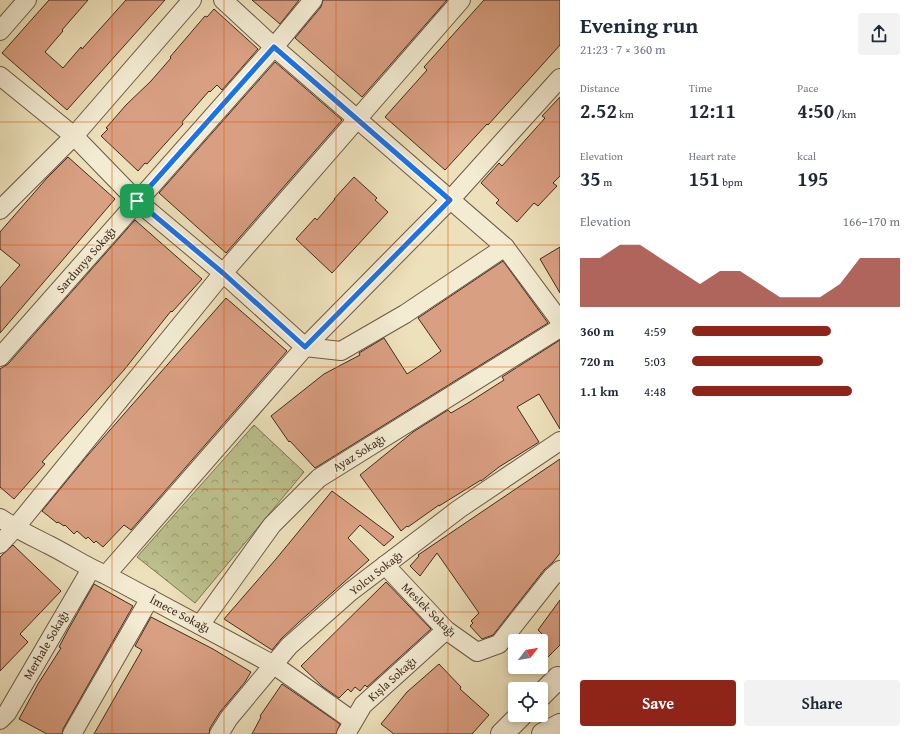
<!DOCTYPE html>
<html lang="en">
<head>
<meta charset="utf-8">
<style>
  body { margin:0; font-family:"Gentium Book Plus",serif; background:#f2f2f3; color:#1f2937; height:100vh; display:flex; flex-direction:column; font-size:15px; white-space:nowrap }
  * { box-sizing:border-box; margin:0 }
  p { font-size:13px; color:#747a83 }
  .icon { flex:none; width:22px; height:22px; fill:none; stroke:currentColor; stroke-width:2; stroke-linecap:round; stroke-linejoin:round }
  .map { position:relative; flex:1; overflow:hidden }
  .details { display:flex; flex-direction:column; background:#fff; width:360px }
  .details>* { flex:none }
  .needle { width:26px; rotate:59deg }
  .controls { position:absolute; left:508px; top:634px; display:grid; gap:8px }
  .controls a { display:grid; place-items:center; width:40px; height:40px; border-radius:4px; background:#fff; box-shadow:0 2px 6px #0003; font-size:20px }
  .pin { position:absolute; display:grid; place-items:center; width:34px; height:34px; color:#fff; margin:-17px; border-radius:8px; box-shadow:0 2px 6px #0006 }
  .round { display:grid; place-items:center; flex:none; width:42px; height:42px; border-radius:4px; background:#f2f2f3 }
  .headline { display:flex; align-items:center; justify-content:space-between; height:68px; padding:0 20px }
  h1 { font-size:22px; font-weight:800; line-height:30px }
  .figures { display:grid; grid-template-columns:repeat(3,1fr); gap:6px; height:68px; padding:4px 20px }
  .figures div { display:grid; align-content:center }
  .figures b { font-size:20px; font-weight:800 }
  .figures small { font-size:11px; font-weight:400 }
  .figures p { font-size:11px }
  .chart { height:112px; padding:8px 20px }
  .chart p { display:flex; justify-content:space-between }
  .chart svg { width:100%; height:72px; margin-top:4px; fill:#8f2418; opacity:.7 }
  .button { display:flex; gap:8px; margin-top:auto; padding:8px 20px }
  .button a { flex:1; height:46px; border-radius:4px; background:#8f2418; color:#fff; font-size:16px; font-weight:800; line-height:46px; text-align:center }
  .button a+a { background:#f2f2f3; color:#1f2937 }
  ul { padding:0 20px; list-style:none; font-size:13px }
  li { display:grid; grid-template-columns:64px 48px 1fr; align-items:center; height:30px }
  li i { height:10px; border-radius:5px; background:#8f2418 }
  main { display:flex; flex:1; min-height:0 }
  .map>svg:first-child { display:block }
  .park { fill:url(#park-crowns); stroke:#7f7656 }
  .building { fill:#d99f82; stroke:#422b1f }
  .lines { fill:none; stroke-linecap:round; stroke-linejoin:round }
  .minor-casing { stroke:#6d5846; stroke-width:20 }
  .tertiary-casing { stroke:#6d5846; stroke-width:24 }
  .minor { stroke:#f3ecd3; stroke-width:18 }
  .tertiary { stroke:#f3ecd3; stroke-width:22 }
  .route-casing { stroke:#fff; stroke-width:8 }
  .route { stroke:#1a73e8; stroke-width:5 }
  .grid { fill:none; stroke:#d7540e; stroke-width:1; stroke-opacity:0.55 }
  .labels { text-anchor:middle; stroke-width:3; stroke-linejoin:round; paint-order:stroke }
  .street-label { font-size:12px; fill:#422b1f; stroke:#f3ecd3 }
</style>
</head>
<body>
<main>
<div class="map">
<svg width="560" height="734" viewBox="0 0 560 734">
  <defs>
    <pattern id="park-crowns" width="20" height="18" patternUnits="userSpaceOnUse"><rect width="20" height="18" fill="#bcc28e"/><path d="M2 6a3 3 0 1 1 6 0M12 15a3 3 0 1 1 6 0" fill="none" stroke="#9a9e73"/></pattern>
  </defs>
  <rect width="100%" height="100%" fill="#ede1bb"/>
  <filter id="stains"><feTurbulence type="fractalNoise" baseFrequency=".005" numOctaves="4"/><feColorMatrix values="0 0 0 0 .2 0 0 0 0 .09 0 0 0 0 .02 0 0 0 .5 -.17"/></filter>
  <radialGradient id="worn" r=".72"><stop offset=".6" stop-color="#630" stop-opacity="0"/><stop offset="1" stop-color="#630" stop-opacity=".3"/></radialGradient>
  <polygon class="park" points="254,425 304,472 195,603 137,557"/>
  <g class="building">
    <polygon points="49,0 88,0 62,30 63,31 45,52 63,68 81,47 82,49 126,0 165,0 67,110 2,53"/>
    <polygon points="252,0 299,0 280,24"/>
    <polygon points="323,0 447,0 362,97 295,38 321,7"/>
    <polygon points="484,0 560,0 560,45 488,125 487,124 445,170 385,117 427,70 424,67"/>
    <polygon points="214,9 258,49 222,90 217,85 210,92 209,91 182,122 183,124 147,164 145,163 138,171 101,136 108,129 106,128 126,105 151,81 171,58 170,57 205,16 207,17"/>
    <polygon points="275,62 342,120 226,253 159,193"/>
    <polygon points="560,97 560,176 553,183 557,186 538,206 534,203 517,222 496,203 499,200 481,183 499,163 502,166 545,118 542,116"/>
    <polygon points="68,157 115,199 0,333 0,288 20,265 0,249 0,232 47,178"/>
    <polygon points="354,177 377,198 375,200 388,212 332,273 296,239 315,218 317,220 335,199 334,199"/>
    <polygon points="135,220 202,279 172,312 171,311 124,370 42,462 45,464 14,499 0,487 0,369 8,364"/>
    <polygon points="560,247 560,293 540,259"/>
    <polygon points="503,261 548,323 315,468 290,441 289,442 271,416 324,374 360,355 359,353 384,338 407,374 430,359 441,351 418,318"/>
    <polygon points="226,298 287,351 131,530 124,525 103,547 96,541 94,543 88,537 86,539 77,531 74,534 65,525 64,526 58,522 57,523 42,511 88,455"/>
    <polygon points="560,340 560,429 539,394 517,407 539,442 499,467 481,481 481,480 439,506 439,505 408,527 407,526 401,531 360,475 413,432 448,410 451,413 468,403 504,380 502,377"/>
    <polygon points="560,459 560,553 553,562 544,570 493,635 482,639 470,626 473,623 471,621 479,613 437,553 420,576 410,566 419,556 418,555"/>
    <polygon points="332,491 394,537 384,546 360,525 348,538 369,560 299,622 281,639 272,650 224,619 276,559"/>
    <polygon points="13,545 61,591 20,634 28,642 0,671 0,557"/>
    <polygon points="386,582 431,629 367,687 365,685 360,691 355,687 351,692 348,689 339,698 323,687 301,666"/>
    <polygon points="94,584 133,606 63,729 62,734 47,734 19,719 38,684 61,648 59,647 68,630"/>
    <polygon points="560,600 560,645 541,664 541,638 544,636 538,630"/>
    <polygon points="151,617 213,649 251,672 245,682 220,712 210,728 209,734 94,734 142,650 135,646"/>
    <polygon points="439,664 461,687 460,689 489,715 472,734 394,734 381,724 407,692"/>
    <polygon points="282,684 340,724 336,734 252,734 261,717 260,716"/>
  </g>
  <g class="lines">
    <defs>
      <g id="minor">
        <polyline points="223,0 274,47 505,247 560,321"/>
        <polyline points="0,31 27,0"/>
        <polyline points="0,76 74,136 137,201 223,273 305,347 341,351 405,314 505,247"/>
        <polyline points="0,210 74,136 192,0"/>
        <polyline points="0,357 274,47 313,0"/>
        <path d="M0,518C16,529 31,536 49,545C69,555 86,567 106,575L274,665L353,721"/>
        <polyline points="0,544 15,528 223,273 461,0"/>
        <polyline points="385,565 446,630 477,652 499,644 552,577 560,570"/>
        <polyline points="106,575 305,347 450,200 560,78"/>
        <polyline points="200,625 272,525 319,478 560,328"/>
        <polyline points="0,720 7,713 91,569"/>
        <polyline points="72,734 150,598"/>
        <polyline points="219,734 229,718 289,646 350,592 459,509 560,441"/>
        <polyline points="346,734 363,705 446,630"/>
      </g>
      <g id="tertiary">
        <polyline points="541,695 558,678"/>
        <polyline points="502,734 521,715"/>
        <polyline points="543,734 560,725"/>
      </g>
    </defs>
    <use href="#minor" class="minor-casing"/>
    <use href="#tertiary" class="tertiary-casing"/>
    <use href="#minor" class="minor"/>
    <use href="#tertiary" class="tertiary"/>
  </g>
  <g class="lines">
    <defs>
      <polygon id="route" points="274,47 450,200 305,347 223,273 137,201"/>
    </defs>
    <use href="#route" class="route-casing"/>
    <use href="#route" class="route"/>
  </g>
  <path class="grid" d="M112,0V734M224,0V734M336,0V734M448,0V734M0,122H560M0,245H560M0,367H560M0,489H560M0,612H560"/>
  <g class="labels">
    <g class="street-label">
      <text transform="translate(86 260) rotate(-49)" y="4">Sardunya Sokağı</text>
      <text transform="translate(359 453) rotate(-32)" y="4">Ayaz Sokağı</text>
      <text transform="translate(376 573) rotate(-38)" y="4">Yolcu Sokağı</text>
      <text transform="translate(429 610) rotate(45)" y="4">Meslek Sokağı</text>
      <text transform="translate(180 614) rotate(28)" y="4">İmece Sokağı</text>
      <text transform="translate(46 645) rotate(-60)" y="4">Merhale Sokağı</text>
      <text transform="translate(392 679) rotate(-42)" y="4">Kışla Sokağı</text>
    </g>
  </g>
  <rect width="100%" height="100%" filter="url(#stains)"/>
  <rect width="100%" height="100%" fill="url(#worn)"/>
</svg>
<div class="controls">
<a><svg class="needle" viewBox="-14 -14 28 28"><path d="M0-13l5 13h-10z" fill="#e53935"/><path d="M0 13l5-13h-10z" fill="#747a83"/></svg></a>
<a><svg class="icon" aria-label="locate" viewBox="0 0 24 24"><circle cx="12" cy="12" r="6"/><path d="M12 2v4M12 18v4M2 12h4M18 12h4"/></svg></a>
</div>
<div class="pin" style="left:137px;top:201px;background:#1e9e55"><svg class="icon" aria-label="arrive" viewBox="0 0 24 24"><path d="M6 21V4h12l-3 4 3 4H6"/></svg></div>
</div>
<section class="details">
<div class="headline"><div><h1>Evening run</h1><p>21:23 · 7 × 360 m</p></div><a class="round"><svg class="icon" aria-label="share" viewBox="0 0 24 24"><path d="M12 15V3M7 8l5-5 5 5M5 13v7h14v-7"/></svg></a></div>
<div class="figures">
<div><p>Distance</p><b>2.52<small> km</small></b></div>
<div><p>Time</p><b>12:11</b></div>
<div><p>Pace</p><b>4:50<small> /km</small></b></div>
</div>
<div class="figures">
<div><p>Elevation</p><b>35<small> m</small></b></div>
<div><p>Heart rate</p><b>151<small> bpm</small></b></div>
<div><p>kcal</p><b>195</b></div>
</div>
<div class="chart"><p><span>Elevation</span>166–170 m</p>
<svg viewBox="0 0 160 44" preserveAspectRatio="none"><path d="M0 44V14L10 14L20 6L30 6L40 14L50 22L60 30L70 22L80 22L90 30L100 38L110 38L120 38L130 30L140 14L150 14L160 14V44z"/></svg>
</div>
<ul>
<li><b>360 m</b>4:59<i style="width:67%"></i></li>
<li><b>720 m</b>5:03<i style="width:63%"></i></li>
<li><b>1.1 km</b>4:48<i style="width:77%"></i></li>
</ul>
<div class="button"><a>Save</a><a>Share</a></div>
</section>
</main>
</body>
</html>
